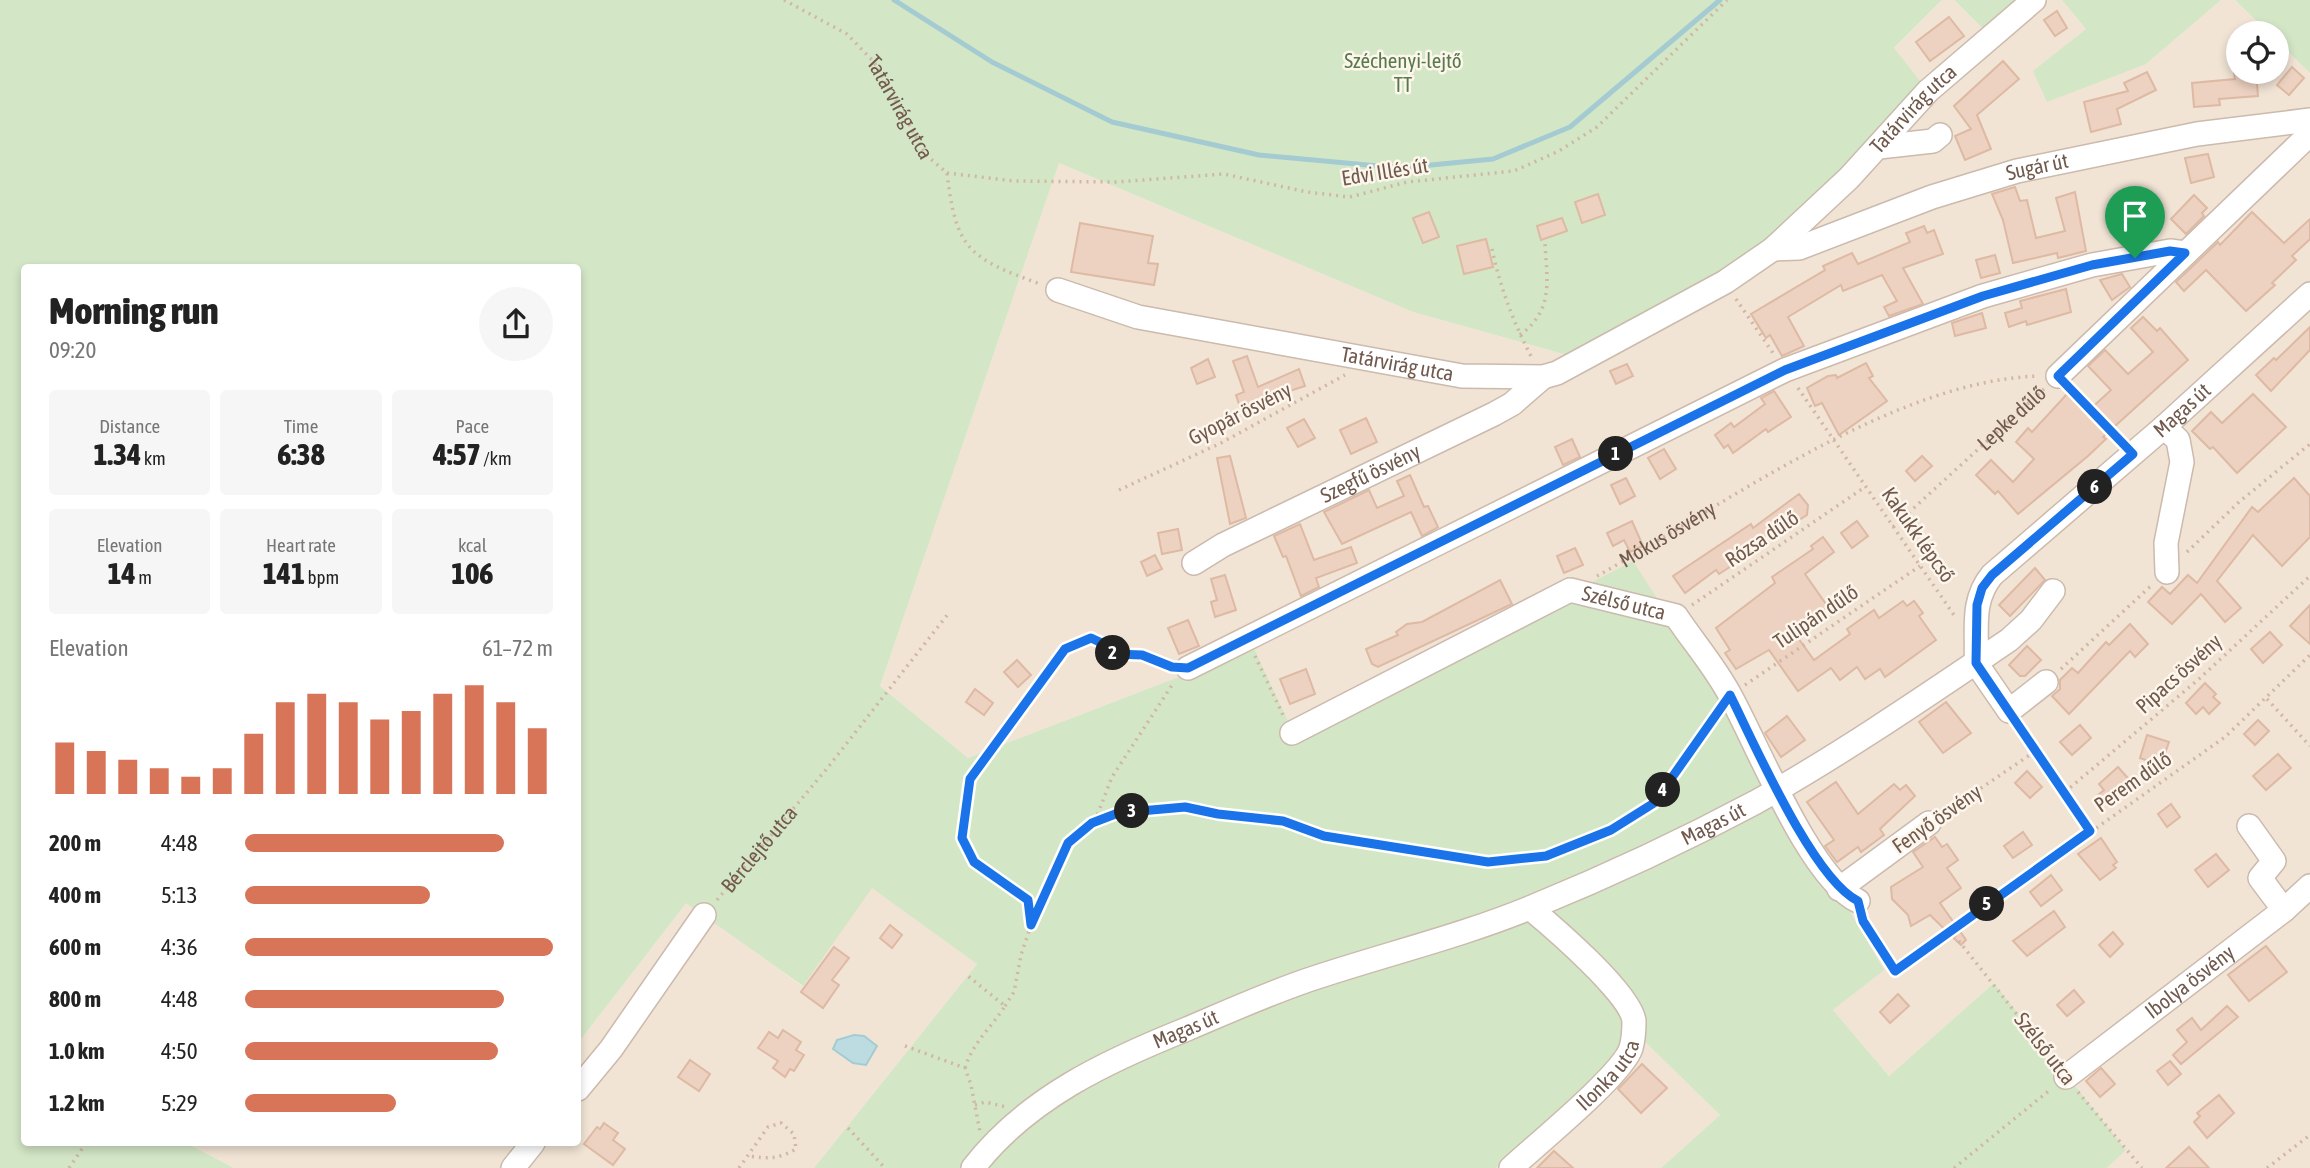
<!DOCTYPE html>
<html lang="en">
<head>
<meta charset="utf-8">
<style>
  body { margin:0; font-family:"Asap Condensed",sans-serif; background:#f6f6f6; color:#222; height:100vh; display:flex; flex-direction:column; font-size:26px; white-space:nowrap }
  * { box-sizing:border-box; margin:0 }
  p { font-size:23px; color:#767676 }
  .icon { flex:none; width:38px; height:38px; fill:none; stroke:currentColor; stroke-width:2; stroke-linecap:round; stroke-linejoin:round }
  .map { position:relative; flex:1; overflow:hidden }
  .details { position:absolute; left:21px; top:264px; width:560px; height:882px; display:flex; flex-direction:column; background:#fff; border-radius:7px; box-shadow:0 4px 10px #0003 }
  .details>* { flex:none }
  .controls { position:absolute; left:2226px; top:21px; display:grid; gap:14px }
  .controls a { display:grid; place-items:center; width:63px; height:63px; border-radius:50%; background:#fff; box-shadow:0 4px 10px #0003; font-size:35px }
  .pin { position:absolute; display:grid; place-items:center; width:60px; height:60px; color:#fff; margin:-72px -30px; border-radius:50% 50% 50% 0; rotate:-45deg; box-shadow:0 0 7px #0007 }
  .pin .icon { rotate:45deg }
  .km { position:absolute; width:35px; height:35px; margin:-18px; border-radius:50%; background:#222; color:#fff; font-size:19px; line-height:35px; text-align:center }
  .round { display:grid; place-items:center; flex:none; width:74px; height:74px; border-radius:37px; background:#f6f6f6 }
  .overview { display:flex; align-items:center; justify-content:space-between; height:119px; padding:0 28px }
  h1 { font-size:38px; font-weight:800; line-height:52px }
  .metrics { display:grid; grid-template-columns:repeat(3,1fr); gap:10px; height:119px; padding:7px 28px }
  .metrics div { display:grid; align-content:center; border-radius:7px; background:#f6f6f6; text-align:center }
  .metrics b { font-size:30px; font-weight:800 }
  .metrics small { font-size:19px; font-weight:400 }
  .metrics p { font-size:19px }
  .chart { height:196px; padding:14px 28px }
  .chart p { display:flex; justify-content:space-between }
  .chart svg { width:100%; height:126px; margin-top:7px; stroke:#d87457; stroke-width:6 }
  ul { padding:0 28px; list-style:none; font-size:23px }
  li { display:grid; grid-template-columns:112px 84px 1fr; align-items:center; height:52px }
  li i { height:18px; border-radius:9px; background:#d87457 }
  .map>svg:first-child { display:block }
  .residential { fill:#f1e4d5 }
  .green { fill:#d3e6c6 }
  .water { fill:#bddce2; stroke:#a4cbd2; stroke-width:2 }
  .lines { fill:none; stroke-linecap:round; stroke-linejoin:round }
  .stream { stroke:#a4cbd2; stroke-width:5 }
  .building { fill:#edd2c1; stroke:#deb9a3; stroke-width:2 }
  .minor-casing { stroke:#cbbaad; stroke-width:26 }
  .path { stroke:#d1b6a4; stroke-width:3.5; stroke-dasharray:2 5; stroke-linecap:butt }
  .minor { stroke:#fff; stroke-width:23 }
  .route-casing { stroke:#fff; stroke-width:14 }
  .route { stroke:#1a73e8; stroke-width:9 }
  .labels { text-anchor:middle; stroke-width:5; stroke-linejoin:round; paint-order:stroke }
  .park-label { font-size:21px; fill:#587a4a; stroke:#fdf6ec }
  .street-label { font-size:21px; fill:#715a4d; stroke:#fdf6ec }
</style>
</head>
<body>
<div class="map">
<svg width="2310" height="1168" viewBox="0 0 2310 1168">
  <rect width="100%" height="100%" fill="#faf2e6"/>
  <g class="residential">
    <polygon points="1942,0 1954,0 1990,36 2034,0 2062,0 2086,29 2034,71 2146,64 2221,0 2235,0 2269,33 2238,33 2238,72 2277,72 2277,41 2310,73 2310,1168 2107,1168 2126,1150 1994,983 1889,1076 1833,1010 1883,970 1295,736 1254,648 968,758 880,686 1059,163 1413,312 1585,360"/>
    <polygon points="872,887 977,964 814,1168 234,1168 186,1143 578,1143 578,1043 686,902 802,986"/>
    <polygon points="1638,1035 1720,1115 1661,1168 1496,1168"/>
  </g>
  <g class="green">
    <polygon points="0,0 1942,0 1894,48 1928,91 1773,249 1585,360 1413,312 1059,163 880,686 968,758 1254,648 1295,736 1633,561 1768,772 1884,970 1833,1010 1889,1076 1994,983 2126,1150 2107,1168 1661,1168 1720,1115 1638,1035 1496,1168 814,1168 977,964 872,888 803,986 686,903 578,1043 578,268 24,268 24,1143 186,1143 234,1168 0,1168"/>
    <polygon points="1954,0 2034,0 1990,36"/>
    <polygon points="2062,0 2221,0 2146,64 2047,102 2033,71 2086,29"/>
    <polygon points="2235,0 2310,0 2310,73 2277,41 2277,33 2269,33"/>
  </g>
  <polygon class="water" points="854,1035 864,1036 877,1046 866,1065 853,1063 833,1049 837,1040"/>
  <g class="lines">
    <polyline class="stream" points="894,0 992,62 1112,122 1259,155 1400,168 1493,159 1570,127 1720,0"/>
  </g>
  <g class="building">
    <polygon points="2057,11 2067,28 2055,36 2044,20"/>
    <polygon points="1949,17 1964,36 1930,61 1916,42"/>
    <polygon points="2003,61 2019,79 1977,115 1991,149 1965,160 1955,136 1971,129 1954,106"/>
    <polygon points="2292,67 2304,78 2289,95 2277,85"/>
    <polygon points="2147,72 2156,90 2117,109 2121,124 2091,132 2084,102 2128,91 2124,83"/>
    <polygon points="2256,72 2258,96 2219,99 2220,105 2194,107 2192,83 2235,79 2234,73"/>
    <polygon points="2208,154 2214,177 2191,183 2185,158"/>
    <polygon points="2015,187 2020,201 2027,200 2036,238 2065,231 2056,198 2075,192 2086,251 2058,258 2057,253 2013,263 2003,220 1992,194"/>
    <polygon points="1598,194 1605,215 1582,223 1575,202"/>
    <polygon points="2194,195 2207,208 2202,213 2204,216 2186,234 2171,219"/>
    <polygon points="1429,212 1439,237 1423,243 1413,218"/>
    <polygon points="2252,212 2284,243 2310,219 2310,239 2292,256 2296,260 2272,283 2275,285 2246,311 2206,270 2184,291 2176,282 2218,242 2220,245"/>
    <polygon points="1562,218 1567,231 1541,240 1537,226"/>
    <polygon points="1080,223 1153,236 1148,263 1158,264 1154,285 1071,272"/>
    <polygon points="1924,226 1927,233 1934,230 1943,254 1903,268 1923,304 1889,316 1884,307 1897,301 1882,275 1843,291 1841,285 1788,317 1804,346 1782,356 1770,335 1766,338 1751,314 1825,270 1823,266 1852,253 1858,264 1910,242 1906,233"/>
    <polygon points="1486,239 1493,267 1464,274 1457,246"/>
    <polygon points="1995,255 2000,273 1981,278 1976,260"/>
    <polygon points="2122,274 2130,287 2112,300 2100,280"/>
    <polygon points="2066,289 2071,312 2027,325 2026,321 2009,327 2005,313 2022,308 2020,301"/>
    <polygon points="1982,313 1986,328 1955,336 1952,323"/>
    <polygon points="2143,317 2157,331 2160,328 2188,360 2103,437 2106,439 2088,456 2018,514 1998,491 1995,494 1976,475 1991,460 2013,482 2034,459 2016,442 2028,428 2032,432 2067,394 2086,413 2111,390 2088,366 2105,350 2128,374 2153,352 2131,328"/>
    <polygon points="2310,327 2310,350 2271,391 2256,375 2274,358 2276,360"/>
    <polygon points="1247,356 1258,387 1299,369 1305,386 1240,407 1236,395 1244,392 1233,361"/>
    <polygon points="1208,359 1215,377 1197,384 1191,368"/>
    <polygon points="1866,363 1873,376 1869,378 1887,401 1839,435 1822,403 1815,406 1807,388 1828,376 1836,375 1837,378"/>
    <polygon points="1627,364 1633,376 1616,384 1610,371"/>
    <polygon points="1774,391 1791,417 1768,432 1766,429 1733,453 1728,445 1724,448 1715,435 1731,423 1734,427 1765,404 1761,398"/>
    <polygon points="2253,394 2286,427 2237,473 2213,447 2210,449 2192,431 2211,412 2222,423"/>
    <polygon points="1366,418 1377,442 1351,454 1340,430"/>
    <polygon points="1304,419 1315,438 1298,447 1287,428"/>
    <polygon points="1572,439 1580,457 1563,465 1555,447"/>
    <polygon points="1664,449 1676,469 1660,479 1648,458"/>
    <polygon points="1230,456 1246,518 1230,524 1217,458"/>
    <polygon points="1922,456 1932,466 1915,481 1906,471"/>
    <polygon points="1410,475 1424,507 1428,506 1438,527 1422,536 1411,512 1342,544 1324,512 1369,490 1377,508 1404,496 1397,481"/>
    <polygon points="1626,478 1635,496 1620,504 1611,485"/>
    <polygon points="2294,478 2310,496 2310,537 2282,566 2253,535 2217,581 2241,608 2225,622 2201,594 2172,624 2148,602 2162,587 2170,594 2188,575 2197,583 2252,507 2258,512"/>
    <polygon points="1799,494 1808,505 1807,515 1774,536 1771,532 1730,560 1733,565 1719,574 1716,570 1685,593 1673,576 1751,524 1753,528"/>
    <polygon points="1632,521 1643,546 1630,552 1624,540 1613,546 1607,533"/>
    <polygon points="1857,521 1868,536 1852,548 1841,533"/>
    <polygon points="1300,524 1314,560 1351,547 1357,563 1316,578 1319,587 1301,596 1286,556 1283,557 1274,536"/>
    <polygon points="1178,529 1182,550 1162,554 1158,533"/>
    <polygon points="1823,537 1834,552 1805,574 1828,607 1793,631 1814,660 1850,634 1847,629 1874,610 1879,618 1903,601 1907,606 1914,601 1923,613 1919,616 1936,640 1885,677 1880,669 1865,679 1857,667 1840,680 1831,668 1798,691 1769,650 1736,669 1725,653 1730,650 1716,628 1775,583 1772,577 1813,549 1811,546"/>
    <polygon points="1575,548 1583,565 1564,573 1557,556"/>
    <polygon points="1155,555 1162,569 1147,576 1141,562"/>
    <polygon points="2035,568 2045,580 2010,616 1999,605"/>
    <polygon points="1225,575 1236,610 1215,617 1211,602 1217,600 1211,579"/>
    <polygon points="1500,580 1512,604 1378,667 1372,664 1366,649 1398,635 1396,632 1407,624 1422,622"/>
    <polygon points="2310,605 2310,644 2290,626"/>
    <polygon points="1188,620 1199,646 1179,654 1168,628"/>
    <polygon points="2130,624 2148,644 2135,657 2130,651 2069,714 2052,696 2060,689 2060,680 2072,668 2078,673 2106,642 2109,645"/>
    <polygon points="2270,632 2282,645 2263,663 2251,649"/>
    <polygon points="2027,646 2041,660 2025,676 2020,676 2009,665"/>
    <polygon points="1017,660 1031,675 1018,687 1004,672"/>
    <polygon points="1306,669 1315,694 1290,704 1280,679"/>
    <polygon points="2205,683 2216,694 2213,697 2220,703 2209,714 2203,707 2196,714 2186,703"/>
    <polygon points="975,689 993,703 984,715 966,702"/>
    <polygon points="1946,702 1971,733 1943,753 1919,722"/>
    <polygon points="1787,716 1805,740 1781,757 1765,733"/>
    <polygon points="2258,720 2269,731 2255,745 2244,734"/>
    <polygon points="2080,725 2091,738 2072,755 2060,742"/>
    <polygon points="2147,735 2169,742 2161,765 2140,758"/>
    <polygon points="2278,754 2291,768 2266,790 2253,776"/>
    <polygon points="2118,767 2133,784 2108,806 2098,795 2104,790 2099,784"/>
    <polygon points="2027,771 2042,787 2030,798 2015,783"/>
    <polygon points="1836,782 1858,814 1894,784 1900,790 1906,785 1915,796 1880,829 1884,835 1861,852 1858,847 1837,862 1825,846 1834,840 1807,802"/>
    <polygon points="2171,804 2180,817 2167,827 2158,814"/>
    <polygon points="2023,832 2032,845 2013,858 2004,846"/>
    <polygon points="1935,837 1942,847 1947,844 1958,860 1947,868 1961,888 1940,903 1966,940 1961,945 1930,915 1911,926 1908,915 1892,899 1891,887 1923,867 1913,852"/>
    <polygon points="2101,838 2117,862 2113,865 2116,868 2100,880 2078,854"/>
    <polygon points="2216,854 2229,870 2208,887 2195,870"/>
    <polygon points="2051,875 2062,890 2041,906 2030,892"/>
    <polygon points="2054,911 2065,927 2027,956 2013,941"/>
    <polygon points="890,925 902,935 892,948 880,938"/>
    <polygon points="2113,932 2123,944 2110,957 2099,945"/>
    <polygon points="2266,946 2287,972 2249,1001 2228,975"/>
    <polygon points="834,947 849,958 832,980 839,985 823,1008 801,992"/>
    <polygon points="2074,990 2084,1002 2067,1016 2057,1005"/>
    <polygon points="1898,994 1909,1006 1890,1023 1880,1012"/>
    <polygon points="2227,1006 2238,1017 2181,1064 2173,1055 2187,1042 2177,1030 2192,1018 2201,1030"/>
    <polygon points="783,1030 801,1042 796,1050 804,1055 794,1071 790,1069 785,1077 773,1068 778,1061 758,1048 769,1032 778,1038"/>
    <polygon points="690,1060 710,1074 699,1091 678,1077"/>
    <polygon points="2170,1061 2181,1074 2168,1085 2157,1071"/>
    <polygon points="1642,1064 1667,1088 1641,1113 1618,1089"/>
    <polygon points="2101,1068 2115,1084 2100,1097 2086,1081"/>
    <polygon points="2219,1095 2234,1113 2207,1138 2194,1122 2200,1116 2197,1113"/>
    <polygon points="604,1123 618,1133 613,1140 625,1149 613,1165 584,1144 597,1127 600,1129"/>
    <polygon points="2189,1147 2209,1168 2166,1168"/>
    <polygon points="1554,1151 1573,1168 1537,1168"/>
  </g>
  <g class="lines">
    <defs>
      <g id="minor">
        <polyline points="1879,147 1933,141 1940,135"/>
        <path id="s5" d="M1773,249L1799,248L1932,197L2017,171L2197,134L2310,120"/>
        <path id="s6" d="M1058,290L1138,317L1462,376L1543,377L1557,373L1725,282L1773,249L1849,178L1928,91L2034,0"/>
        <polyline points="2058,376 2310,134"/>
        <polyline points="2164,427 2178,440 2182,462 2166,543 2167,572"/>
        <path id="s7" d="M1194,563L1223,545L1494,414L1512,404L1543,377"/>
        <path id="s8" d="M1976,663C1978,631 1970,602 1992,575L2164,427L2310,294"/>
        <polyline points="1976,663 2009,711 2046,682"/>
        <polyline points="1188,668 1785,370 1983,296 2092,265 2170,251 2185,253"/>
        <path id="s9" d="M1292,733L1570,590L1676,616C1694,643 1716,668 1731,697C1758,746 1810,878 1858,901"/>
        <polyline points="2249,826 2274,861 2260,878 2284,910"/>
        <polyline points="1839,889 1929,823"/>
        <path id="s10" d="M2066,1077L2284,910L2310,886"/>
        <polyline points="578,1089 611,1049 704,915"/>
        <polyline points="513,1168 533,1143"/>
        <path id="s11" d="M973,1168C1027,1098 1107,1061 1187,1029C1227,1012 1267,994 1308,980C1382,955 1459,937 1532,907C1608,876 1683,841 1756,802C1843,753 1926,696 2009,640L2031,620L2053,591"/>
        <path id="s12" d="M1511,1168C1536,1145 1623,1074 1631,1048C1633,1041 1634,1028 1634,1021C1631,994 1553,927 1530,908"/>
      </g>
    </defs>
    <use href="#minor" class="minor-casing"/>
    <g class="path">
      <path id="s1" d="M784,0L847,34L874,62L926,155L947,173C956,250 969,258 1040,284"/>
      <polyline points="947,173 1014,181 1116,182 1224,174 1307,192 1350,197 1407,182 1514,171 1559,151 1597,127 1727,0"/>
      <path d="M1492,249C1500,287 1514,324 1532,358"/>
      <polyline points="1736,299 1773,353"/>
      <path d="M1520,335C1554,310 1547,281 1545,243"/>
      <polyline points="1798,388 1956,618"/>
      <polyline points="2072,390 2120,440"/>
      <polyline points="1119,490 1221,443 1345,375"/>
      <path id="s2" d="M1893,527L2044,389"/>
      <polyline points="2187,552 2239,502 2310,444"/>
      <path id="s3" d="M1597,576C1723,506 1893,381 2038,376"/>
      <polyline points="1692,605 1865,487"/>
      <polyline points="1255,656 1283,715"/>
      <polyline points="2061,669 2153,584"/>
      <polyline points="1745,685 1920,566"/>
      <polyline points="2267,699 2310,746"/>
      <polyline points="2019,725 2090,831"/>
      <polyline points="2065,792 2199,679 2310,576"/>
      <polyline points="1946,812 2037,750"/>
      <polyline points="1095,821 1112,777 1174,682"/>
      <path id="s4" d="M717,900L829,766L948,614"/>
      <polyline points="1862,920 1894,971 2225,737 2310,655"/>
      <polyline points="1031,925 1068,843 1092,823 1118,813 1185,807 1218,814 1283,821 1324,836 1488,862 1546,856 1611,830 1654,803 1718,712"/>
      <polyline points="1950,930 2054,1061"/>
      <polyline points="1005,1006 1014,992 1021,955 1031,925 1028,900 974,862 962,838 970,779 1065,649 1091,638 1106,645 1115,654 1142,655 1169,665"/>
      <polyline points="905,1046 965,1068 971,1085 980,1132"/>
      <path d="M965,1068C973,1042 991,1028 1005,1006L968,976"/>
      <polyline points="2078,1092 2142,1168"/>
      <polyline points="975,1105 985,1102 1006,1107"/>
      <polyline points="848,1128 885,1168"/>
      <polyline points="69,1168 86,1143"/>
      <path d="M739,1168L768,1127L781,1123L794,1134L796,1149C779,1159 768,1159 749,1156"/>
      <polyline points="1954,1168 2051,1089"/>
      <polyline points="2267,1168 2310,1135"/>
    </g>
    <use href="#minor" class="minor"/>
  </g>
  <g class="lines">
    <defs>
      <path id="route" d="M2170,251L2185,253L2058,376L2133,454L1992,575L1982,588L1977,605L1976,663L2090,831L1895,971L1863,921L1858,901C1813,879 1754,743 1730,695L1654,803L1611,830L1546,856L1488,862L1324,836L1283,821L1218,814L1185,807L1118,813L1092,823L1068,843L1031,925L1028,900L974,862L962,838L970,779L1065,649L1091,638L1106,645L1115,654L1142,655L1172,667L1188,668L1785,370L1983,296L2092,265Z"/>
    </defs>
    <use href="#route" class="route-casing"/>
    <use href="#route" class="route"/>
  </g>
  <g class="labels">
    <g class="park-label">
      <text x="1403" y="68">Széchenyi-lejtő<tspan x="1403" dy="24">TT</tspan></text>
    </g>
    <g class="street-label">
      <text dy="7" stroke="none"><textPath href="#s1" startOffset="163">Tatárvirág utca</textPath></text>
      <text dy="7" stroke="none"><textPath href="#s6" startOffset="957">Tatárvirág utca</textPath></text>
      <text dy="7" stroke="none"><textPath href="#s5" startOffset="278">Sugár út</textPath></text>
      <text transform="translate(1385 172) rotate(-9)" y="7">Edvi Illés út</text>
      <text dy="7" stroke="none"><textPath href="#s6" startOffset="348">Tatárvirág utca</textPath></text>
      <text dy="7" stroke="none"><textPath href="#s8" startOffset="343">Magas út</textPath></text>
      <text transform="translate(1240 414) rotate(-27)" y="7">Gyopár ösvény</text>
      <text dy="7" stroke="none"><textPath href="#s2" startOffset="161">Lepke dűlő</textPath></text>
      <text dy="7" stroke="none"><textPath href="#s7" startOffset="198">Szegfű ösvény</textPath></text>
      <text dy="7" stroke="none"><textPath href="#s3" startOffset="82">Mókus ösvény</textPath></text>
      <text transform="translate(1918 535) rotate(55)" y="7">Kakukk lépcső</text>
      <text transform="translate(1762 539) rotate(-34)" y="7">Rózsa dűlő</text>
      <text dy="7" stroke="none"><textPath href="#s9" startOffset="368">Szélső utca</textPath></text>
      <text transform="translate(1816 617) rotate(-34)" y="7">Tulipán dűlő</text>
      <text transform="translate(2179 674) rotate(-42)" y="7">Pipacs ösvény</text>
      <text transform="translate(2133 782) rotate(-35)" y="7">Perem dűlő</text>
      <text transform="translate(1937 819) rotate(-35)" y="7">Fenyő ösvény</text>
      <text dy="7" stroke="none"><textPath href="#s11" startOffset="824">Magas út</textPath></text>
      <text dy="7" stroke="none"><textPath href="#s4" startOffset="66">Bérclejtő utca</textPath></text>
      <text dy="7" stroke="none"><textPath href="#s10" startOffset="156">Ibolya ösvény</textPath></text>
      <text dy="7" stroke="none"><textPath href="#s11" startOffset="257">Magas út</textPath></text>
      <text transform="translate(2045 1049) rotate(52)" y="7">Szélső utca</text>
      <text dy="7" stroke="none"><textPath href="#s12" startOffset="135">Ilonka utca</textPath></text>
    </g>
  </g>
</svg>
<div class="controls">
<a><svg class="icon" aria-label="locate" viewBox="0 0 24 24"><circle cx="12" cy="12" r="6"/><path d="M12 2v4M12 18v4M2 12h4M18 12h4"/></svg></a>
</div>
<div class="pin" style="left:2135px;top:258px;background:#1e9e55"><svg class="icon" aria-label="arrive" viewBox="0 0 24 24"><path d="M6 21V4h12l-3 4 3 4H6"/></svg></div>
<b class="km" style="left:1616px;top:454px">1</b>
<b class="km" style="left:1113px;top:653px">2</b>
<b class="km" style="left:1132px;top:811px">3</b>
<b class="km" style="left:1663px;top:790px">4</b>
<b class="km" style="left:1987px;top:904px">5</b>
<b class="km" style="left:2095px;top:487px">6</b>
<section class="details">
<div class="overview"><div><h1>Morning run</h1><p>09:20</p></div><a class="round"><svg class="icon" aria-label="share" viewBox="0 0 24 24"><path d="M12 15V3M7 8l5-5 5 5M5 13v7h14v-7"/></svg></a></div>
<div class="metrics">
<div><p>Distance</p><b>1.34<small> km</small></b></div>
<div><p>Time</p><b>6:38</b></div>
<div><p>Pace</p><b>4:57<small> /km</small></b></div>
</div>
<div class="metrics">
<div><p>Elevation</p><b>14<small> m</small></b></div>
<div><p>Heart rate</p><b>141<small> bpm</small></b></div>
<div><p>kcal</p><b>106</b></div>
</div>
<div class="chart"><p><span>Elevation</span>61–72 m</p>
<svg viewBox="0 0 160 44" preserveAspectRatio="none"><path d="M5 44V26M15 44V29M25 44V32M35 44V35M45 44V38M55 44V35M65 44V23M75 44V12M85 44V9M95 44V12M105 44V18M115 44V15M125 44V9M135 44V6M145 44V12M155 44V21"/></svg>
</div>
<ul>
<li><b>200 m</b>4:48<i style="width:84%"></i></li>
<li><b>400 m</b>5:13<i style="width:60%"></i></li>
<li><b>600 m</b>4:36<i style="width:100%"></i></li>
<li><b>800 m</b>4:48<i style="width:84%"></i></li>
<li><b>1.0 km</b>4:50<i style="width:82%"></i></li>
<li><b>1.2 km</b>5:29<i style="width:49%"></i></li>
</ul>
</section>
</div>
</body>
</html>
